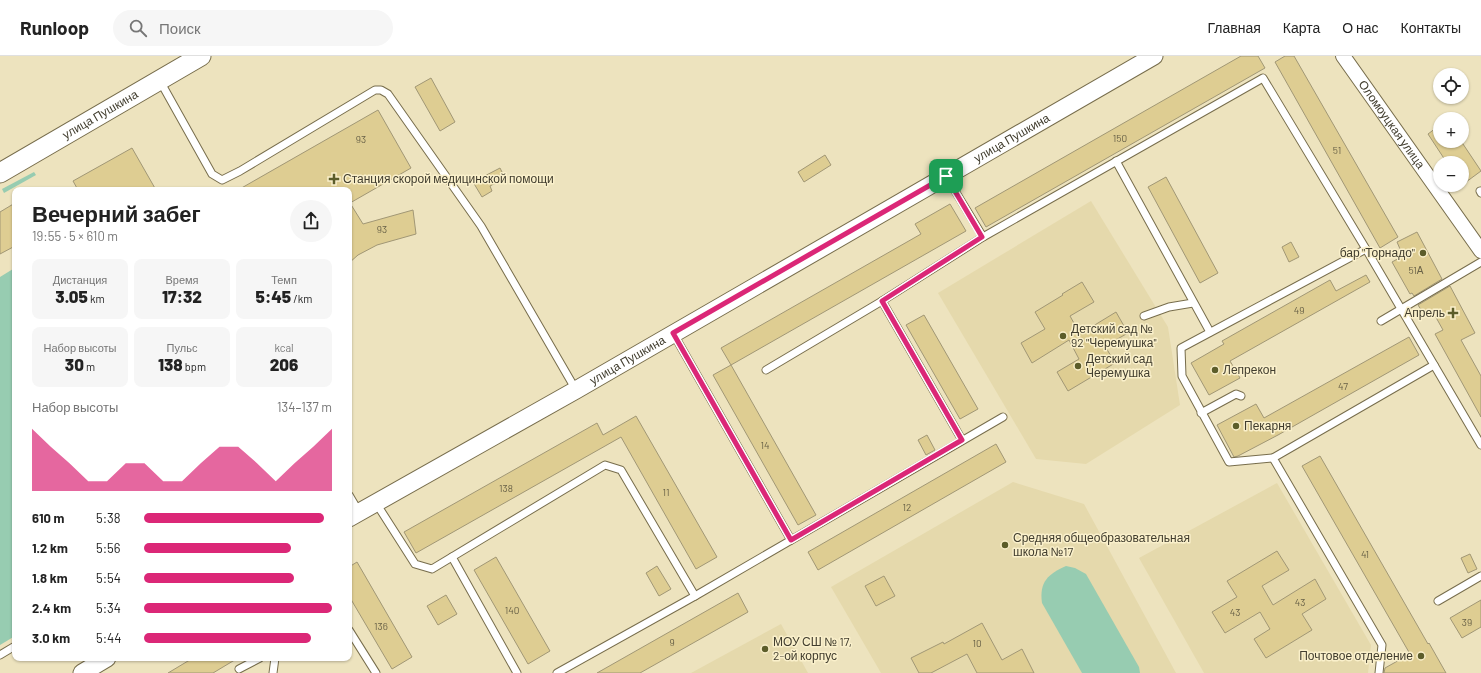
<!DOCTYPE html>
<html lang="ru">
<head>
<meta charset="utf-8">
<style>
  body { margin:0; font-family:Barlow,sans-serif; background:#f6f6f6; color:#222; height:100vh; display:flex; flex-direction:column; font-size:15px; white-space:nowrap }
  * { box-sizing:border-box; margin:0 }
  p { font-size:13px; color:#767676 }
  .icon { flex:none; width:22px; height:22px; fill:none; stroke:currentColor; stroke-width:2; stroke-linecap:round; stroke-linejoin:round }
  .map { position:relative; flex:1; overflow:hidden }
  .details { position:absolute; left:12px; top:131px; width:340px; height:474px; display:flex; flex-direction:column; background:#fff; border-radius:8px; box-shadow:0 1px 3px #0004 }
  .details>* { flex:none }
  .fabs { position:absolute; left:1433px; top:12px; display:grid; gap:8px }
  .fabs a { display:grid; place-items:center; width:36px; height:36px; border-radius:50%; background:#fff; box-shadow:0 1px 3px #0004; font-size:20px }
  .pin { position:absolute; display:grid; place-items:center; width:34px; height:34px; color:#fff; margin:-17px; border-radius:8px; box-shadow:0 2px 6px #0006 }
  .round { display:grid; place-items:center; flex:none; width:42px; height:42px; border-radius:21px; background:#f6f6f6 }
  .head { display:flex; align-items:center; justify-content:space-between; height:68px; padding:0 20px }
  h1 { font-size:22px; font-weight:800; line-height:30px }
  .stats { display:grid; grid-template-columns:repeat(3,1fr); gap:6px; height:68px; padding:4px 20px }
  .stats div { display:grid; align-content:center; border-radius:8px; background:#f6f6f6; text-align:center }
  .stats b { font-size:17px; font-weight:800 }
  .stats small { font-size:11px; font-weight:400 }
  .stats p { font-size:11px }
  .chart { height:112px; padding:8px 20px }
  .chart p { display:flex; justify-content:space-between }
  .chart svg { width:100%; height:72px; margin-top:4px; fill:#db2777; opacity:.7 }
  ul { padding:0 20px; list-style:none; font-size:13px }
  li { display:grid; grid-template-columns:64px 48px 1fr; align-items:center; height:30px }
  li i { height:10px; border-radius:5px; background:#db2777 }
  header { display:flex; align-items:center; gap:24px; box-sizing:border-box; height:56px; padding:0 20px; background:#fff; border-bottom:1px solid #e0e0e0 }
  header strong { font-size:19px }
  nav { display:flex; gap:22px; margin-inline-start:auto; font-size:14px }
  .search { width:280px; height:36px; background:#f6f6f6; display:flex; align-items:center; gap:10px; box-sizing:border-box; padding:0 14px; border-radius:22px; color:#767676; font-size:15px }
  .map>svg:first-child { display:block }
  .built { fill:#e5d9ac }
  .green { fill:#97ccb1 }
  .building { fill:#decd92; stroke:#a19775 }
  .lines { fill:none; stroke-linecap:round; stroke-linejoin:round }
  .service-casing { stroke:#776d4c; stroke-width:9 }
  .minor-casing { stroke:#776d4c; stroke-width:16 }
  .tertiary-casing { stroke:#776d4c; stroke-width:19 }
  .secondary-casing { stroke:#776d4c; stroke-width:21 }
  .service { stroke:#fff; stroke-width:7 }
  .minor { stroke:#fff; stroke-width:14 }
  .tertiary { stroke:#fff; stroke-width:17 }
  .secondary { stroke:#fff; stroke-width:19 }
  .route-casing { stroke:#fff; stroke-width:8 }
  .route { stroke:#db2777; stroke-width:5 }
  .poi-dot { fill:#5c5d2a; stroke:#faf0cb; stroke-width:1.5 }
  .labels { text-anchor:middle; stroke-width:3; stroke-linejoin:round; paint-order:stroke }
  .number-label { font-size:10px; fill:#686147 }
  .street-label { font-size:12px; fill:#413d2e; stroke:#faf0cb }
  .poi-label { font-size:12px; fill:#413d2e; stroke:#faf0cb; text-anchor:start }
</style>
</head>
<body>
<header>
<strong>Runloop</strong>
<div class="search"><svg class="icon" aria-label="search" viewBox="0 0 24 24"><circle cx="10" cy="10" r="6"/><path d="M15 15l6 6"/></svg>Поиск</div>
<nav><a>Главная</a><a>Карта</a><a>О нас</a><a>Контакты</a></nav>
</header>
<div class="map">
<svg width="1481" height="617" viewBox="0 0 1481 617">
  <rect width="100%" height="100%" fill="#ede3be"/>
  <g class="built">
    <polygon points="1091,145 1168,271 1180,349 1086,408 1036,403 938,237"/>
    <polygon points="1013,426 1084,448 1176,617 881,617 831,531"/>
    <polygon points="1277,427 1371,589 1368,617 1204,617 1139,502"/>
    <polygon points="781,568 808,617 691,617"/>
  </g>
  <g class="green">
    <polygon points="34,116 36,119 4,137 2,133"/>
    <polygon points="13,213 15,214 15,580 0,589 0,221"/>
    <path d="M1066,510L1075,512L1086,518L1139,611L1140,617H1082L1042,547C1039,526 1048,518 1066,510Z"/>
  </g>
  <g class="building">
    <polygon points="1241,0 1258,0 1265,12 986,171 975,152"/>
    <polygon points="1285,0 1294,0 1398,181 1380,192 1275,6"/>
    <polygon points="431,22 455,66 440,75 415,31"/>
    <polygon points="378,54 411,112 350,147 363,168 413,154 416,178 377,189 358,199 349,207 349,134 238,134"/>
    <polygon points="1440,69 1440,85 1461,85 1481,115 1462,129 1462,107 1447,107 1428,78"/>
    <polygon points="132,92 156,134 78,134 73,125"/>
    <polygon points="825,99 831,109 804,126 798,116"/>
    <polygon points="500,112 505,122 490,130 492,135 482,141 473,126"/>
    <polygon points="1166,121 1218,217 1200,227 1148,131"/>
    <polygon points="15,147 15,190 0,198 0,156"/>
    <polygon points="950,148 966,175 731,309 721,292 921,178 915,168"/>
    <polygon points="1417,176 1442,223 1414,240 1412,237 1410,238 1392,206 1403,200 1397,186"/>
    <polygon points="1291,186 1299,201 1289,206 1282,191"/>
    <polygon points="1366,219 1370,226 1230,305 1240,322 1209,339 1191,307 1224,288 1222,285 1330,224 1336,235"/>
    <polygon points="1082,226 1094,246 1070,260 1080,278 1116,256 1128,277 1105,290 1115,307 1068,335 1057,316 1079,303 1069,284 1032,307 1021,287 1045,273 1035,256 1063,239 1062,238"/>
    <polygon points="1450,230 1475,277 1461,284 1481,320 1481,361 1435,278 1443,274 1433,256 1425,260 1418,249"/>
    <polygon points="924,259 978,353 960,363 906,269"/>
    <polygon points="1409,281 1419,299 1278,379 1238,400 1234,401 1217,369 1256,348 1264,362"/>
    <polygon points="731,309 816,459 798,469 713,319"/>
    <polygon points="636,360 717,501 696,513 621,381 416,497 404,476 597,367 603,379"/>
    <polygon points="927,379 935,394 926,399 918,384"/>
    <polygon points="996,388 1006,406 818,514 808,496"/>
    <polygon points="1320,400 1428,588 1429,587 1446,617 1384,617 1385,612 1410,598 1302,410"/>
    <polygon points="1277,495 1289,514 1262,530 1273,549 1315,523 1326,543 1302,558 1312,574 1266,602 1254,583 1270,573 1260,556 1225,577 1212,556 1237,541 1227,525"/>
    <polygon points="1470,498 1477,513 1468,517 1461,502"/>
    <polygon points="496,501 550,595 528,608 474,514"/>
    <polygon points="357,506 412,601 392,613 349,540 349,511"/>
    <polygon points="657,510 671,533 659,540 646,517"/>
    <polygon points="884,520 895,540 876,550 865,530"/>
    <polygon points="738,537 748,556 640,617 597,617"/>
    <polygon points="446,539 457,558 438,569 427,550"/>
    <polygon points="1481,544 1481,571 1462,582 1450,562"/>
    <polygon points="982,567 1002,604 1022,593 1034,617 977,617 967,598 931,617 919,617 911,602 943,586 944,588"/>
    <polygon points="193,602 238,602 213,617 168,617"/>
  </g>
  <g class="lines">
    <defs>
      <g id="service">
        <polyline points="160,25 212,118 222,124 240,115 375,34 381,34 388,38 481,170 576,334"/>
        <polyline points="1116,105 1210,276"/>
        <polyline points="946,120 983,181"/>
        <polyline points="1480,135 1481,137"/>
        <polyline points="882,245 962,384"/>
        <polyline points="1144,260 1169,251 1193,247"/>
        <polyline points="1381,265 1481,206"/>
        <polyline points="673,277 791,484"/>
        <polyline points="766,314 882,245 983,181 1263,22 1366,193 1481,389"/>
        <polyline points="1201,357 1236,338 1241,340"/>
        <polyline points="1273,402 1229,406 1182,320 1181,292 1366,193"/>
        <polyline points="349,439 359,456"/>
        <polyline points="376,447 415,508 432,513 605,409 621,414 695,540 557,617"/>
        <polyline points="452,501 517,617"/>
        <polyline points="695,540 1003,361"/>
        <polyline points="1438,545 1481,520"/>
        <polyline points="349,574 376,617"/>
        <polyline points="0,599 15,590"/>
        <polyline points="239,613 260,602"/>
        <polyline points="273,617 275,602"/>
        <polyline points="1379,617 1382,589 1273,402 1434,309"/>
      </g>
      <g id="minor">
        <path id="s1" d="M1343,0L1481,195"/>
      </g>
      <g id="tertiary">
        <path id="s2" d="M349,462L576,334L1154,0"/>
        <polyline points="82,617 107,602"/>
      </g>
      <g id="secondary">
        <path id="s3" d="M0,117L201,0"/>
      </g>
    </defs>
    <use href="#service" class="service-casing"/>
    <use href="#minor" class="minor-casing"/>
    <use href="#tertiary" class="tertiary-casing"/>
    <use href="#secondary" class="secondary-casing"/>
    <use href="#service" class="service"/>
    <use href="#minor" class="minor"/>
    <use href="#tertiary" class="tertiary"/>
    <use href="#secondary" class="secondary"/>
  </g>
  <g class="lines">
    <defs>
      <polygon id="route" points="946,120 982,181 882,245 962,384 791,484 673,277"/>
    </defs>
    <use href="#route" class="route-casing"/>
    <use href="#route" class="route"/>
  </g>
  <g class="poi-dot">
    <path d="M332 117h4v4h4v4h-4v4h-4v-4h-4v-4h4z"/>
    <circle cx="1423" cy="197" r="4"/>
    <path d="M1451 251h4v4h4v4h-4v4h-4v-4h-4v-4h4z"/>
    <circle cx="1063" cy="280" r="4"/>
    <circle cx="1078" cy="310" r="4"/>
    <circle cx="1215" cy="314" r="4"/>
    <circle cx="1236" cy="370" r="4"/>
    <circle cx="1005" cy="489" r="4"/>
    <circle cx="765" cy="593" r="4"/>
    <circle cx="1421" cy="600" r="4"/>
  </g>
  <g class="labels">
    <g class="number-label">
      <text x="1120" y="86">150</text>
      <text x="361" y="87">93</text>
      <text x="1337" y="98">51</text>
      <text x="382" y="177">93</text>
      <text x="1416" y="218">51А</text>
      <text x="1299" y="258">49</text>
      <text x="1343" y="334">47</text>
      <text x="765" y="393">14</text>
      <text x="506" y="436">138</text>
      <text x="666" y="440">11</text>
      <text x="907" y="455">12</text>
      <text x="1365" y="502">41</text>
      <text x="1300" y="550">43</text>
      <text x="512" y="558">140</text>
      <text x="1235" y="560">43</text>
      <text x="1467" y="570">39</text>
      <text x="381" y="574">136</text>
      <text x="672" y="590">9</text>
      <text x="977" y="591">10</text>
    </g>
    <g class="street-label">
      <text dy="4" stroke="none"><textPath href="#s3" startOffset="116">улица Пушкина</textPath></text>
      <text dy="4" stroke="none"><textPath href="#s1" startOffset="84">Оломоуцкая улица</textPath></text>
      <text dy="4" stroke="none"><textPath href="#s2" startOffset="764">улица Пушкина</textPath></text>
      <text dy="4" stroke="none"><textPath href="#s2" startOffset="320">улица Пушкина</textPath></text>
    </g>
    <g class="poi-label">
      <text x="343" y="127">Станция скорой медицинской помощи</text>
      <text x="1415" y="201" text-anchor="end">бар "Торнадо"</text>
      <text x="1445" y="261" text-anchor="end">Апрель</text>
      <text x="1071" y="277">Детский сад №<tspan x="1071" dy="14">92 "Черемушка"</tspan></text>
      <text x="1086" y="307">Детский сад<tspan x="1086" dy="14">Черемушка</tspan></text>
      <text x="1223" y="318">Лепрекон</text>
      <text x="1244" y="374">Пекарня</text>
      <text x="1013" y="486">Средняя общеобразовательная<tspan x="1013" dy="14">школа №17</tspan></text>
      <text x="773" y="590">МОУ СШ № 17,<tspan x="773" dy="14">2-ой корпус</tspan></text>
      <text x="1413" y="604" text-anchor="end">Почтовое отделение</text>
    </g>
  </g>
</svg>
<div class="fabs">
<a><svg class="icon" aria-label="locate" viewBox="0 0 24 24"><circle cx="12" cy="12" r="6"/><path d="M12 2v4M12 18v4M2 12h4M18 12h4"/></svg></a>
<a>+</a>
<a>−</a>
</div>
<div class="pin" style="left:946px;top:120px;background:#1e9e55"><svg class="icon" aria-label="arrive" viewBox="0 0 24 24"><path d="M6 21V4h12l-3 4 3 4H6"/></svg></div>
<section class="details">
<div class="head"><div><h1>Вечерний забег</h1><p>19:55 · 5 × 610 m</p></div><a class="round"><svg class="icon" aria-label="share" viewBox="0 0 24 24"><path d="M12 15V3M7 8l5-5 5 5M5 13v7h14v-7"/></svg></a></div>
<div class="stats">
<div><p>Дистанция</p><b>3.05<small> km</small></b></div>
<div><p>Время</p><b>17:32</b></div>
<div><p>Темп</p><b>5:45<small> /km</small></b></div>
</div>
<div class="stats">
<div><p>Набор высоты</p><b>30<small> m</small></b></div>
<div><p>Пульс</p><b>138<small> bpm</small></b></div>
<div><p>kcal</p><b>206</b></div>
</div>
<div class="chart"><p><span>Набор высоты</span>134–137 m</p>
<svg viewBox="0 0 160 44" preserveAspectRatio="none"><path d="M0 44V6L10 17L20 27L30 38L40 38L50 27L60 27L70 38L80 38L90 27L100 17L110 17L120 27L130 38L140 27L150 17L160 6V44z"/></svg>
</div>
<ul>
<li><b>610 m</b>5:38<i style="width:96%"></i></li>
<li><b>1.2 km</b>5:56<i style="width:78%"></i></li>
<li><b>1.8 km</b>5:54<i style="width:80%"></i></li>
<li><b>2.4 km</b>5:34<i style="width:100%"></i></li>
<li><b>3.0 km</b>5:44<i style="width:89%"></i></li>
</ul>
</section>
</div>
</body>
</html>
